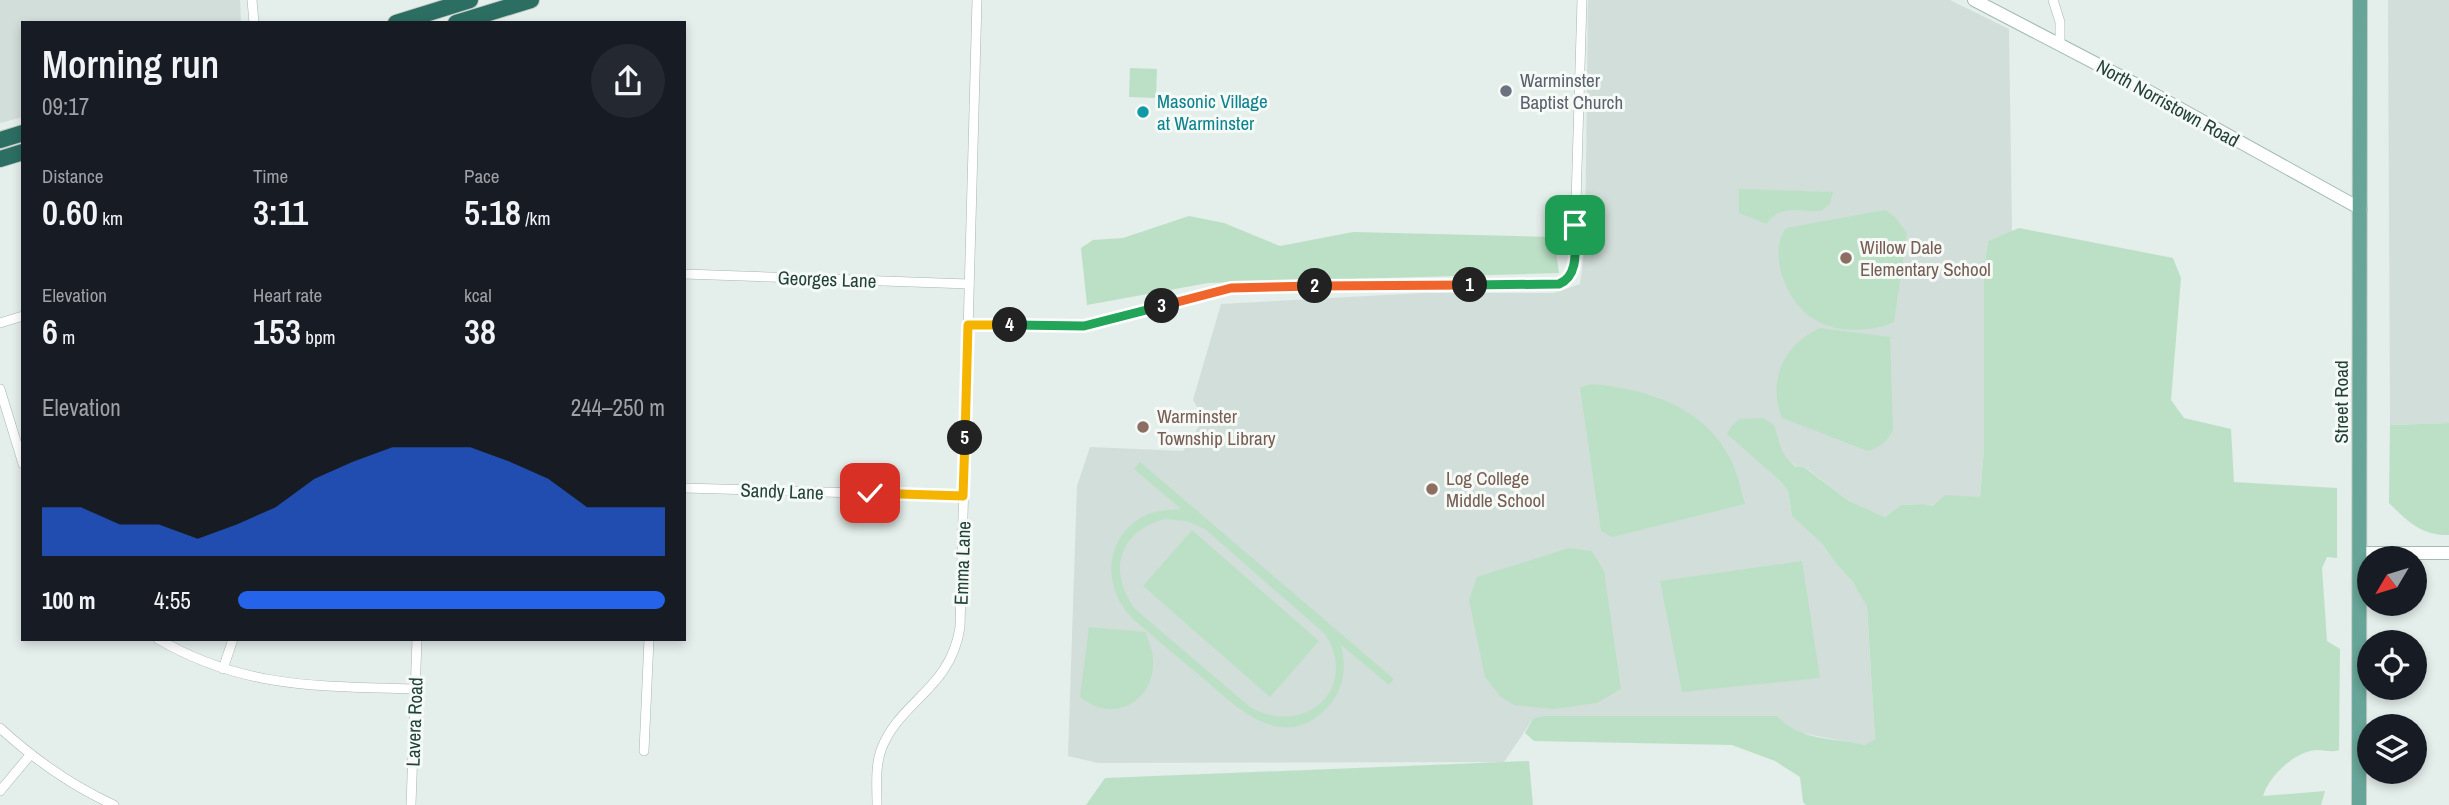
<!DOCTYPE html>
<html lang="en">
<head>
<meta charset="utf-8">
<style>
  body { margin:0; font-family:"Archivo Narrow",sans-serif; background:#242831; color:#f1f3f6; height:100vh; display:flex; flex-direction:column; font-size:26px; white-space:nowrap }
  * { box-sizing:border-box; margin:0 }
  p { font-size:23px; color:#9ea1a6 }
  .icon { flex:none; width:38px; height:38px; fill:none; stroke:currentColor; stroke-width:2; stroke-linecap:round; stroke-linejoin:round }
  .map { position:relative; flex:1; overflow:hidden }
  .sheet { position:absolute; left:21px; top:21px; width:665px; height:620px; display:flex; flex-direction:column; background:#171b24; border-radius:0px; box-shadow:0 4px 10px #0003 }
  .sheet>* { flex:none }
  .needle { width:46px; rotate:232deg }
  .fabs { position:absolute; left:2357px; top:546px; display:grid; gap:14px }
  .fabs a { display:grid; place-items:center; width:70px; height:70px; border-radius:50%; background:#171b24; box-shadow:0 4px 10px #0003; font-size:35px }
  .pin { position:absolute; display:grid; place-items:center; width:60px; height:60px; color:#fff; margin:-30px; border-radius:14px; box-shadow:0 4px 10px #0006 }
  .km { position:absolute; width:35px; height:35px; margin:-18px; border-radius:50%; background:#222; color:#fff; font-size:19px; line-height:35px; text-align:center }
  .round { display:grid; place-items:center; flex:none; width:74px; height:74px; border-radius:37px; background:#242831 }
  .head { display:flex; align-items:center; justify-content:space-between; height:119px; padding:0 21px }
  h1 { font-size:38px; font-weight:600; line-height:52px }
  .stats { display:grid; grid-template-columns:repeat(3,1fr); gap:10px; height:119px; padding:7px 21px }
  .stats div { display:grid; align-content:center }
  .stats b { font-size:35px; font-weight:600 }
  .stats small { font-size:19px; font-weight:400 }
  .stats p { font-size:19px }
  .chart { height:196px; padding:14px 21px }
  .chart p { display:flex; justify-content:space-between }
  .chart svg { width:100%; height:126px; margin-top:7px; fill:#2563eb; opacity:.7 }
  ul { padding:0 21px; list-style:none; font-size:23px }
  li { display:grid; grid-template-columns:112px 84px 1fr; align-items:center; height:52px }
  li i { height:18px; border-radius:9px; background:#2563eb }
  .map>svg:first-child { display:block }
  .built { fill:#d2ded9 }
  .green { fill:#bce0c6; fill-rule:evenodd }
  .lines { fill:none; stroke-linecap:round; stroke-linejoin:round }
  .street-casing { stroke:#a6b7b1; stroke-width:10 }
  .secondary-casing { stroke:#a1bab2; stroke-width:14 }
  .primary-casing { stroke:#c1cac8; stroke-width:16 }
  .highway-casing { stroke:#c1cac8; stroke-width:18 }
  .street { stroke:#fff; stroke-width:9 }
  .secondary { stroke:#fff; stroke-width:12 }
  .primary { stroke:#66a597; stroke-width:14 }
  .highway { stroke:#2c6e62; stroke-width:16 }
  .split-1-casing { stroke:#fff; stroke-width:14 }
  .split-2-casing { stroke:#fff; stroke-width:14 }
  .split-3-casing { stroke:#fff; stroke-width:14 }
  .split-4-casing { stroke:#fff; stroke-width:14 }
  .split-5-casing { stroke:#fff; stroke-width:14 }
  .split-6-casing { stroke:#fff; stroke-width:14 }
  .split-1 { stroke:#22a559; stroke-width:9 }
  .split-2 { stroke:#f0652b; stroke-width:9 }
  .split-3 { stroke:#f0652b; stroke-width:9 }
  .split-4 { stroke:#22a559; stroke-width:9 }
  .split-5 { stroke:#f5b400; stroke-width:9 }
  .split-6 { stroke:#f5b400; stroke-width:9 }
  .worship-dot { fill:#6b7280; stroke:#f5faf7; stroke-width:2.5 }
  .culture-dot { fill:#0f9aa8; stroke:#f5faf7; stroke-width:2.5 }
  .education-dot { fill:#8d6e63; stroke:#f5faf7; stroke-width:2.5 }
  .labels { text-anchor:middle; stroke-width:6; stroke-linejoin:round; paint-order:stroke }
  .worship-label { font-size:19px; fill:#5b616d; stroke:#f5faf7; text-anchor:start }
  .culture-label { font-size:19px; fill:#0d838f; stroke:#f5faf7; text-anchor:start }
  .street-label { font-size:19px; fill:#224139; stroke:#f5faf7 }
  .education-label { font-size:19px; fill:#785e54; stroke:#f5faf7; text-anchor:start }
</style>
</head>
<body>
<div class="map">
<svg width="2449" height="805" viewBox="0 0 2449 805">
  <rect width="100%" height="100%" fill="#e4eeea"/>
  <g class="built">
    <polygon points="0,0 240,0 241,23 23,23 23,117 0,123"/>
    <polygon points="1588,0 1950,0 2009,29 2012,233 1988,241 1984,268 1984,447 1980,497 1941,500 1933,506 1925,504 1901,505 1885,517 1849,501 1805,467 1797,467 1787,459 1779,448 1779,440 1728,434 1781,482 1788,491 1792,516 1822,544 1837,565 1853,582 1864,598 1867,607 1875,739 1864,745 1796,732 1785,725 1533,719 1504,762 1098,763 1068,756 1077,486 1090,447 1183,451 1204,419 1193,400 1221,304 1423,293 1554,293 1580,284 1585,247"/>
    <polygon points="2388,0 2449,0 2449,423 2390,425"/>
  </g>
  <g class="green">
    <polygon points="1130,68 1157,69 1156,98 1129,97"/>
    <path d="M1739,189L1833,192L1830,204L1821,211C1801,212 1779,203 1767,224L1739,213Z"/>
    <path d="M1885,210L1895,217L1907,233L1894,322C1872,332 1840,333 1819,322C1789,308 1766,256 1786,228Z"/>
    <polygon points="1189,216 1224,223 1280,246 1353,232 1554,237 1559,273 1208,283 1087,305 1081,248 1093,240 1123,238"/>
    <path d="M2019,228L2173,258L2181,278L2171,400L2184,418L2231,429L2234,482L2337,488V558L2327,557L2322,568L2327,641L2340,649L2339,750C2331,753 2326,750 2317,750C2295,751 2269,776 2263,796L2325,791L2321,805H1806L1803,802L1800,777L1775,761L1732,745L1534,741L1525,733L1533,719L1544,716H1777C1800,742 1833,737 1864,745L1875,739L1867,607L1853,582L1837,565L1822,544L1792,516L1788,491L1781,482L1727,434L1730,428L1739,419L1763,418L1774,425C1781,445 1779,453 1796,467H1804L1849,501L1885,517L1901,505L1925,504L1933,506L1945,495L1980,497L1984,447V268L1988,241Z"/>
    <path d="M1820,328L1890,337L1893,429C1888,442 1881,446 1868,451L1782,418C1767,380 1784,344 1820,328Z"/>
    <path d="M1591,384C1648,389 1706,407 1732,462C1738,475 1741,491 1745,504L1612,537L1601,531L1580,388Z"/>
    <path d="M2449,423V535C2422,536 2407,521 2389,503L2390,425Z"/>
    <path d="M1140,462L1394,679L1389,685L1341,645C1347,669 1344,690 1326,709C1280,755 1234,704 1198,674C1176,656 1155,638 1133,619C1102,589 1103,538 1144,516C1155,510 1169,510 1181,509L1134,469ZM1165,519L1186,521L1205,529L1325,634C1360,688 1305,738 1250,707L1135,609C1107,571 1119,531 1165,519Z"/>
    <polygon points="1192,530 1319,641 1270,697 1143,586"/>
    <polygon points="1569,548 1592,551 1604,571 1621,689 1597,703 1553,709 1514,705 1501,697 1485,677 1469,600 1477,577"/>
    <polygon points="1802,561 1820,678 1682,692 1660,581"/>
    <path d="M1089,627L1146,632C1148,641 1153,651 1153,660C1155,690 1131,715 1100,708C1094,706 1086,701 1080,697Z"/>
    <polygon points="1529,761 1533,805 1086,805 1105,778"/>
  </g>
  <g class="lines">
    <defs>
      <g id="street">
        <polyline points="252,0 254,23"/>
        <polyline points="2053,0 2060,22 2060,44"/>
        <polyline points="684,274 969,284"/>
        <polyline points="0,323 23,316"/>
        <polyline points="968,325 1084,326 1218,291 1244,287 1559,284 1569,278 1574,269 1582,0"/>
        <polyline points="0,389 23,464"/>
        <polyline points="684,488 963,496"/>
        <path d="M158,639C244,689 319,686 415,689"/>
        <polyline points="223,669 233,639"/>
        <path d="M0,728C34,759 72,786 114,805"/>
        <polyline points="644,751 649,639"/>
        <polyline points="0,791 31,754"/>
        <polyline points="411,805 417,639"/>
        <path d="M877,805C877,787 875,767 881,750C899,701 951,689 960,627L977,0"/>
      </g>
      <g id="secondary">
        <polyline points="1974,0 2141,87 2361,209"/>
        <polyline points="2359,553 2449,553"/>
      </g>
      <polyline id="primary" points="2359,805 2360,0"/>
      <g id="highway">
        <polyline points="396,23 470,0"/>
        <polyline points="456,23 531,0"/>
        <polyline points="0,140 23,133"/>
        <polyline points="0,159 23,152"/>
      </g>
    </defs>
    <use href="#street" class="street-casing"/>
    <use href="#secondary" class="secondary-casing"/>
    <use href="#primary" class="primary-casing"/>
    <use href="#highway" class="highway-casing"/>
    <use href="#street" class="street"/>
    <use href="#secondary" class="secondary"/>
    <use href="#primary" class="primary"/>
    <use href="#highway" class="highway"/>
  </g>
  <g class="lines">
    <defs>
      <path id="split-1" d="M1470,285L1559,284C1581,275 1574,244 1575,225"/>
      <polyline id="split-2" points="1315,286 1470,285"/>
      <polyline id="split-3" points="1162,306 1231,288 1315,286"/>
      <polyline id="split-4" points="1010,325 1084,326 1162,306"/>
      <polyline id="split-5" points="965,438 968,325 1010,325"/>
      <polyline id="split-6" points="870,493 963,496 965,438"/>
    </defs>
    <use href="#split-1" class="split-1-casing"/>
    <use href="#split-2" class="split-2-casing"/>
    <use href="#split-3" class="split-3-casing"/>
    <use href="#split-4" class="split-4-casing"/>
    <use href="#split-5" class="split-5-casing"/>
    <use href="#split-6" class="split-6-casing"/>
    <use href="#split-1" class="split-1"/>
    <use href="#split-2" class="split-2"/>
    <use href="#split-3" class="split-3"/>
    <use href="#split-4" class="split-4"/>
    <use href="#split-5" class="split-5"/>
    <use href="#split-6" class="split-6"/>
  </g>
  <circle class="worship-dot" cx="1506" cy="91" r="7"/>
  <circle class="culture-dot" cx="1143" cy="112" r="7"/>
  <g class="education-dot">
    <circle cx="1846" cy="258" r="7"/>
    <circle cx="1143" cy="427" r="7"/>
    <circle cx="1432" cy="489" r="7"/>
  </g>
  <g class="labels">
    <g class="worship-label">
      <text x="1520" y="87">Warminster<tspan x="1520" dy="22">Baptist Church</tspan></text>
    </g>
    <g class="culture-label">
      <text x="1157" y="108">Masonic Village<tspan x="1157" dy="22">at Warminster</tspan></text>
    </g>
    <g class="street-label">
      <text transform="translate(2168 103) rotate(29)" y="7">North Norristown Road</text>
      <text transform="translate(827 279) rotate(2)" y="7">Georges Lane</text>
      <text transform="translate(2341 402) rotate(-90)" y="7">Street Road</text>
      <text transform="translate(782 491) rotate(2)" y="7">Sandy Lane</text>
      <text transform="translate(962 563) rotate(-88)" y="7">Emma Lane</text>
      <text transform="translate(414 722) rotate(-88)" y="7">Lavera Road</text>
    </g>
    <g class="education-label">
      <text x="1860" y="254">Willow Dale<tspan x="1860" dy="22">Elementary School</tspan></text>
      <text x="1157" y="423">Warminster<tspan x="1157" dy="22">Township Library</tspan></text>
      <text x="1446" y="485">Log College<tspan x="1446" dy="22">Middle School</tspan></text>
    </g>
  </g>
</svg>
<div class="fabs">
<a><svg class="needle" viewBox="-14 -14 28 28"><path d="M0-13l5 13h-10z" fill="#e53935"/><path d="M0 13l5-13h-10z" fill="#9ea1a6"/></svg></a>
<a><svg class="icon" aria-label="locate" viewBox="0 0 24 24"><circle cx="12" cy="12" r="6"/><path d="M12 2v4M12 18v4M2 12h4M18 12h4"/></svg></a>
<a><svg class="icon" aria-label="layers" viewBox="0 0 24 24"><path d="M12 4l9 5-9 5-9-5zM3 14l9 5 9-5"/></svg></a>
</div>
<div class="pin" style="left:1575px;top:225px;background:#1e9e55"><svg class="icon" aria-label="arrive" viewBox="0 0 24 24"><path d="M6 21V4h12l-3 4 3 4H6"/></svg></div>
<div class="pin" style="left:870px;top:493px;background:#d93025"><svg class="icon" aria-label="check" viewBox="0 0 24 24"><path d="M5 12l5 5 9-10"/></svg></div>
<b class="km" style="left:1470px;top:285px">1</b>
<b class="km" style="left:1315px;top:286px">2</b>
<b class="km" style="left:1162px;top:306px">3</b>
<b class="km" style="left:1010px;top:325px">4</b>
<b class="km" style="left:965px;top:438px">5</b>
<section class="sheet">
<div class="head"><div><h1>Morning run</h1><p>09:17</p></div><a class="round"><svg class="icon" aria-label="share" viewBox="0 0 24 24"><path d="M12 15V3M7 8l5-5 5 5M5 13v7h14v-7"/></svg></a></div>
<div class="stats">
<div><p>Distance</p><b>0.60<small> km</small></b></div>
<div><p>Time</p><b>3:11</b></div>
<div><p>Pace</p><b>5:18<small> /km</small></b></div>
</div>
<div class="stats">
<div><p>Elevation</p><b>6<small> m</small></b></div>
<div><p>Heart rate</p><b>153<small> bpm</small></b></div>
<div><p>kcal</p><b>38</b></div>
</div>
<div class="chart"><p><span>Elevation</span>244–250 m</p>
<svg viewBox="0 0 160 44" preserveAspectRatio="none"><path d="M0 44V27L10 27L20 33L30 33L40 38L50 33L60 27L70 17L80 11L90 6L100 6L110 6L120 11L130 17L140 27L150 27L160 27V44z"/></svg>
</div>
<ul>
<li><b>100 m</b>4:55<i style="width:100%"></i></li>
</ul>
</section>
</div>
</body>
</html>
